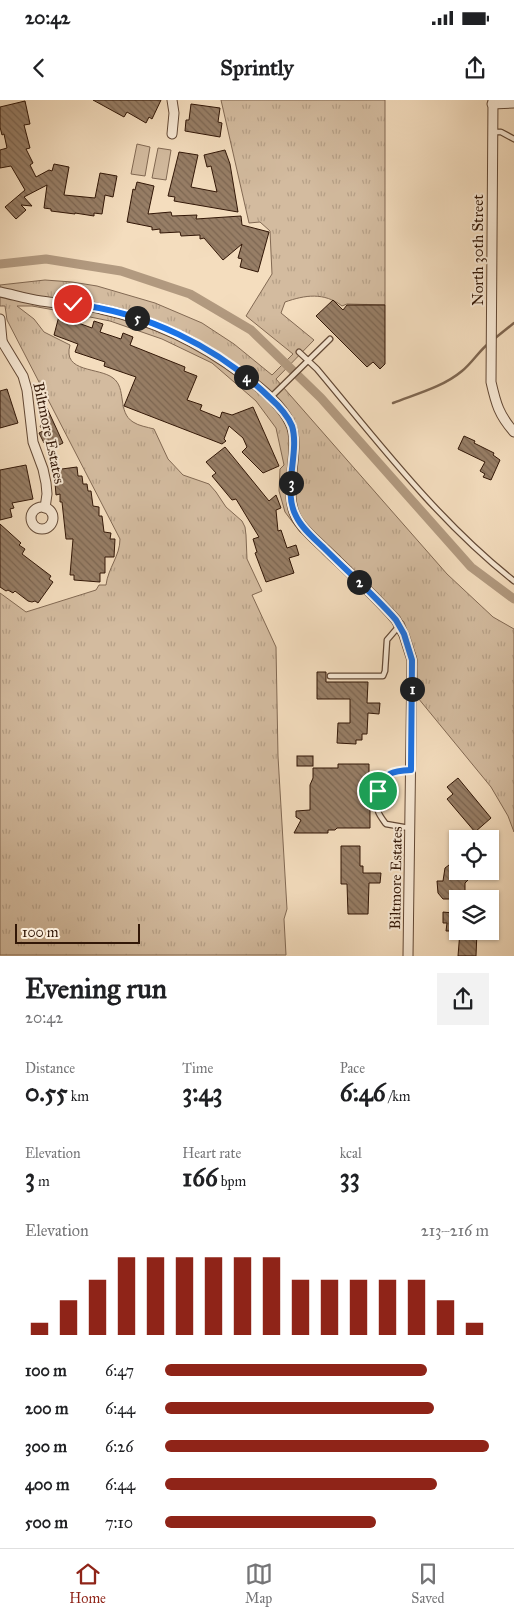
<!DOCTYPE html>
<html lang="en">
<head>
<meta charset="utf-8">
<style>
  body { margin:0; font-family:"IM FELL Great Primer",serif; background:#f2f2f2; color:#202124; height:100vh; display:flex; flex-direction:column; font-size:19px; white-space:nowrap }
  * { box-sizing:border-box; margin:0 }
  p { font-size:16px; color:#757577 }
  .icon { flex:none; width:28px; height:28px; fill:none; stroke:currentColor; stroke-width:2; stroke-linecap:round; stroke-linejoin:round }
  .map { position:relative; height:856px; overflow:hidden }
  .sheet { display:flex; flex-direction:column; background:#fff; flex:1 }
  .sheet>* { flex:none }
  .tools { position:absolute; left:449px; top:730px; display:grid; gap:10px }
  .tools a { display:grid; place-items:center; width:50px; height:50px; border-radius:0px; background:#fff; box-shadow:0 1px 4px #0004; font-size:25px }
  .scale { position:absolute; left:15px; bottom:12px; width:125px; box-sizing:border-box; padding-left:5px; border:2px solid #321707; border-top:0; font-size:14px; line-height:18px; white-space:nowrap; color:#321707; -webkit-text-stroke:4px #f8e9d5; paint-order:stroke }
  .pin { position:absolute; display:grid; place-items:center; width:42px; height:42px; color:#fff; margin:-21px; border:2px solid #fff; border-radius:50%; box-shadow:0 1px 5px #0007 }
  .km { position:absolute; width:25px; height:25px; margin:-12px; border-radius:50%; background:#222; color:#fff; font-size:14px; line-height:25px; text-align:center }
  .round { display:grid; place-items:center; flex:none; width:52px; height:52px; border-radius:0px; background:#f2f2f2 }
  .headline { display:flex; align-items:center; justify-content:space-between; height:85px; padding:0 25px }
  h1 { font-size:28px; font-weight:700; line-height:38px }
  .figures { display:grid; grid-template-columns:repeat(3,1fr); gap:8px; height:85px; padding:5px 25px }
  .figures div { display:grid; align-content:center }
  .figures b { font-size:25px; font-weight:700 }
  .figures small { font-size:14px; font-weight:400 }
  .figures p { font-size:14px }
  .chart { height:140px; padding:10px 25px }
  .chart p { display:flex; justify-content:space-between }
  .chart svg { width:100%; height:90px; margin-top:5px; stroke:#8f2418; stroke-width:6 }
  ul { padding:0 25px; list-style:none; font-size:16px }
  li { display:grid; grid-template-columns:80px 60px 1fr; align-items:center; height:38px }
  li i { height:12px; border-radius:6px; background:#8f2418 }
  .status { display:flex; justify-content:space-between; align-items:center; height:35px; padding:0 25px; background:#fff; direction:ltr }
  .status svg { height:14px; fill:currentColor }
  header { display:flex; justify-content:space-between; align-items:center; height:65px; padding:0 25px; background:#fff; font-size:22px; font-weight:700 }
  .menu { display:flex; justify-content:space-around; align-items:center; height:70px; border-top:1px solid #e0e0e0; background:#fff; font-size:14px; color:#757577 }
  .menu a { display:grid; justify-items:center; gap:2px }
  .menu .current { color:#8f2418 }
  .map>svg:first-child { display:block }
  .grass { fill:url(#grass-tufts); stroke:#826953 }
  .garden { fill:#d3bb9f; stroke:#826953 }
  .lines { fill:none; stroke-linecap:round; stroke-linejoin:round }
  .stream { stroke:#7f6650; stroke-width:2.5 }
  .canal { stroke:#b29a80; stroke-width:9 }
  .building { fill:url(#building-back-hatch); stroke:#321707 }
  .lane-casing { stroke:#624835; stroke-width:7 }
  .street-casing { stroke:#624835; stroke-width:11 }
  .lane { stroke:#f8e9d5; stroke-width:4.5 }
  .street { stroke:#f8e9d5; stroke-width:9 }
  .route-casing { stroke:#fff; stroke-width:10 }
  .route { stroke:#1a73e8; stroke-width:6 }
  .labels { text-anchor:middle; stroke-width:4; stroke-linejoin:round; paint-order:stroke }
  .street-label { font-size:15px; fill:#321707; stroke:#f8e9d5 }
</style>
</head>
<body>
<div class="status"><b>20:42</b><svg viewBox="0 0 49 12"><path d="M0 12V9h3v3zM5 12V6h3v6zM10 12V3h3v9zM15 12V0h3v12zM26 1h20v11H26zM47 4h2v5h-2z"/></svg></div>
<header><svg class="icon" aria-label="back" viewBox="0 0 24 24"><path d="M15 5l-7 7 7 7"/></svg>Sprintly<svg class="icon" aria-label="share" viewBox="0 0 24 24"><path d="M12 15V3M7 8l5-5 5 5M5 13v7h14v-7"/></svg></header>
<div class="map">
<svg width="514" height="856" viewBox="0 0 514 856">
  <defs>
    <pattern id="grass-tufts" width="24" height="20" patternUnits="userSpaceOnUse" patternTransform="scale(1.25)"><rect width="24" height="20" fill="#d3bb9f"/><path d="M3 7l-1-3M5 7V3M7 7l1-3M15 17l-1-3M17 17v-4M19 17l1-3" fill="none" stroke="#b6a087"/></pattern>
    <pattern id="building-back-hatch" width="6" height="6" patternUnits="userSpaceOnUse" patternTransform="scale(1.25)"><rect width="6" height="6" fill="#977e66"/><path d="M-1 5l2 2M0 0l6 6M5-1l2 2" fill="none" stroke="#7c6652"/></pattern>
  </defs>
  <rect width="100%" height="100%" fill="#f4ddbe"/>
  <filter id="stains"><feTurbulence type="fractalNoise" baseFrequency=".004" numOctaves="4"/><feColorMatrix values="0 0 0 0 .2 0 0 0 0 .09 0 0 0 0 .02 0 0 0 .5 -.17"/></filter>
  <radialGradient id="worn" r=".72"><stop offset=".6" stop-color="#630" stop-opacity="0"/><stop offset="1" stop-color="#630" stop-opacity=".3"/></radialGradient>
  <path class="grass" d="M221,0H385V205L347,204L342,206C324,192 305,195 285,202L281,213L314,240L276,279L447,474L493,517L514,529V732L508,716L491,687L418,598L416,556L404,522L347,464L300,432L285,412L279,391L280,369L284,365L276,328L256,301L212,263L162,239L110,221L60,211L32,206H17L34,219L44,232L70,245C62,273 99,267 113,278C127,288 117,312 133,322C139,326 147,327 154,329L168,359L183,375L209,384L216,392L226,407L242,421L245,427L246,435L247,459L262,491L252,495L276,547L278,656L287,809L284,819L286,855H0V493L26,512L96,490L99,485H106C108,468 120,456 120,439L7,220L5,206H0V185L45,180L72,182L97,186L155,203L202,223L234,244L272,275L293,254L246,216L272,174L270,131L260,122L249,123Z"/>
  <g class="garden">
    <polygon points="137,44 150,47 145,76 131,74"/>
    <polygon points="158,48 171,50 166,80 152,78"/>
  </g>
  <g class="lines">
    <g class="stream">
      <polyline points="494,239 514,223"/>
      <path d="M393,303C416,294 443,287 462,271C472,263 479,251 489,243"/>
    </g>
    <polyline class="canal" points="0,164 46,159 121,171 190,194 251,230 321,298 471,467 514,499"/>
  </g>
  <g class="building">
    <polygon points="93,0 161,0 152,19 149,17 146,23 127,12 124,17"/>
    <polygon points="25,1 30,24 24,25 30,48 26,49 33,63 30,65 36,77 49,70 52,71 54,64 69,67 64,95 95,98 100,73 117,76 113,97 105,95 102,114 94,113 94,116 75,113 75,114 51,111 51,109 44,108 47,85 24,97 32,106 21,105 26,110 16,119 5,107 25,90 11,66 0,68 0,50 7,48 4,34 2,35 0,27 0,7"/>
    <polygon points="191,4 220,8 218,22 222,23 220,37 185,31 186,20 189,20"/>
    <polygon points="225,50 230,64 238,112 174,101 175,97 168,96 179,52 198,55 191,87 217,92 211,66 207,67 204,55"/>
    <polygon points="137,82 154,86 148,114 171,112 172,116 197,115 196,119 241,116 242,125 269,132 258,172 240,167 242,159 238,158 242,144 223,160 204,138 200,139 200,135 181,136 180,132 160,133 160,129 152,130 152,127 127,122 133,89 135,90"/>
    <polygon points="333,200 343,210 347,205 385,205 385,264 380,269 373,262 367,267 316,216"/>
    <polygon points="59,216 92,228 94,221 103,224 100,232 121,239 123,233 133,237 130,245 185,267 184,271 197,276 187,300 202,305 200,310 220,318 222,312 232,315 253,307 279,366 263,373 242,352 247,347 243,338 229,326 224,339 226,341 222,344 124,306 136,277 104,266 105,262 75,252 78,244 54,235"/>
    <polygon points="7,289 18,323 0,328 0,291"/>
    <polygon points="47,308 63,343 53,348 49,340 44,343 39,333 43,331 40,326 44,324 39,312"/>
    <polygon points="464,336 475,341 474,343 494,353 493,355 500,360 491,380 483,377 485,374 480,371 485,362 458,349"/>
    <polygon points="225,347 269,401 276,395 281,408 276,410 278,431 281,430 287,448 296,445 299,455 289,458 294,473 266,482 255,453 257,452 253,439 259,437 236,399 232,400 212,376 216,373 206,362"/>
    <polygon points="26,365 33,399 12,403 14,408 10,409 12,417 0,420 0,370"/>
    <polygon points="77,367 78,376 82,376 83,384 87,384 88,391 91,391 93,406 99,407 99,416 102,416 104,432 111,433 110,439 115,439 114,457 105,457 105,473 100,473 100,482 74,480 74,475 70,475 73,439 66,439 62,402 60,402 60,394 56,395 54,370"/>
    <polygon points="0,424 21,443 19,445 25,449 22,454 51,476 49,479 53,482 38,503 35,501 32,502 28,501 15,491 13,493 8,490 6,491 0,487"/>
    <polygon points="317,572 326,572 326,582 368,582 367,603 380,603 379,614 368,613 367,634 362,634 362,640 356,640 356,644 337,643 338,623 350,623 350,599 317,599"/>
    <rect x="297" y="656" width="16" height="10"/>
    <polygon points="338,664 369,664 369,682 365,689 373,694 373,705 370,705 370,728 337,728 335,730 328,730 328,733 294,733 301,720 296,717 296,711 310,710 310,685 313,678 313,668 338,668"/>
    <polygon points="458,678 491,718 475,732 447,699 453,694 447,687"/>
    <polygon points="341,746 360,746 360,766 363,766 363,773 381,773 380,783 369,783 368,814 348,814 347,784 341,784"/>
    <polygon points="458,762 458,771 470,771 470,778 465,783 465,799 443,799 438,793 437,781 443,781 445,768 449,765 451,767"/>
    <polygon points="443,812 453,813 452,815 458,815 458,831 446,831 447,823 443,823"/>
    <polygon points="460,831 477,831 476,856 458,856"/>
  </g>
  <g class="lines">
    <defs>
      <g id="lane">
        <polyline points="493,32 501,32 514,39"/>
        <path d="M299,252L317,269C379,343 438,421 514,481"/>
        <polyline points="271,297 330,239"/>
        <polyline points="330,576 383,576 385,571 387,540 399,526"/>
        <path d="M409,728L386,724C383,720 379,715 378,711C375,700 377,680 388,674C395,670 403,670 411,670"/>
      </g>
      <g id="street">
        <path d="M493,0L491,282C496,304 499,315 514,332"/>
        <polyline points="492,4 514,3"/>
        <polyline points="172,34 174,13 172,0"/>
        <path d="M0,192C14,195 27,199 41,201C61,204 81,204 101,209C153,220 201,243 243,275C261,288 281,304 290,323C302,347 282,390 296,417C302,429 316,440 326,450C350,473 374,495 396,520L404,535L412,560L408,856"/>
        <polyline points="0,219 2,240"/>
        <polyline points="0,238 23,276 27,290 33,342 43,369 46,383 47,394 45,408"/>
        <circle cx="42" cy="418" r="11"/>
      </g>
    </defs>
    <use href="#lane" class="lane-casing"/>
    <use href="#street" class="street-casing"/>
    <use href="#lane" class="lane"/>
    <use href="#street" class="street"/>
  </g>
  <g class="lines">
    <defs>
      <path id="route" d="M73,204C145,212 217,246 269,297C278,305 287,314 292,326C300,352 282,390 296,416C302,429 316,440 326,450C349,473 374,495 396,520L404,534L412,560L411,670C391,671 386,672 378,691"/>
    </defs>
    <use href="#route" class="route-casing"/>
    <use href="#route" class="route"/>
  </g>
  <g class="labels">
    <g class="street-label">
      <text transform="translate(478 150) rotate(-90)" y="5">North 30th Street</text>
      <text transform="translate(49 333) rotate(78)" y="5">Biltmore Estates</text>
      <text transform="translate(396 778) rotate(-89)" y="5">Biltmore Estates</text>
    </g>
  </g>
  <rect width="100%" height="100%" filter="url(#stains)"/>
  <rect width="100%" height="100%" fill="url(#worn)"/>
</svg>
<div class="tools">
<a><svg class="icon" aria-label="locate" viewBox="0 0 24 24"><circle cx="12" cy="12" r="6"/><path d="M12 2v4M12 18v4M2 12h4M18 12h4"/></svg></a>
<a><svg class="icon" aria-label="layers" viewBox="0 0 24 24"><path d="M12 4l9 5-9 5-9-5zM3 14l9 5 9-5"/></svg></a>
</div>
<div class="scale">100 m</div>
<div class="pin" style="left:378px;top:691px;background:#1e9e55"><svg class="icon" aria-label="arrive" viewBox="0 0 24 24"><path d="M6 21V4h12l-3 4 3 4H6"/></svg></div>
<div class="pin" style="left:73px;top:204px;background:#d93025"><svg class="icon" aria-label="check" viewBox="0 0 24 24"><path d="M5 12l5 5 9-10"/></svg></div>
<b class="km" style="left:412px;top:589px">1</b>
<b class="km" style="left:359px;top:482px">2</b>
<b class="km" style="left:291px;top:383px">3</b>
<b class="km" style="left:246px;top:277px">4</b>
<b class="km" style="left:137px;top:218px">5</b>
</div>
<section class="sheet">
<div class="headline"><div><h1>Evening run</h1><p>20:42</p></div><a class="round"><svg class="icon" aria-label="share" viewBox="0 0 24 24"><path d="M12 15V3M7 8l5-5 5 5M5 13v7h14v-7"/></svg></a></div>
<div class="figures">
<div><p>Distance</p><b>0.55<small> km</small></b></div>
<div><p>Time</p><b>3:43</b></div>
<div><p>Pace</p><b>6:46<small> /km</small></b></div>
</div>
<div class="figures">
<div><p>Elevation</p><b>3<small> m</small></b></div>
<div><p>Heart rate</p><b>166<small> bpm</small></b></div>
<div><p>kcal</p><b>33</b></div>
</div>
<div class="chart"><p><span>Elevation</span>213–216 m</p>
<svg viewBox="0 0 160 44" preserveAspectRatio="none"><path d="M5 44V38M15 44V27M25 44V17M35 44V6M45 44V6M55 44V6M65 44V6M75 44V6M85 44V6M95 44V17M105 44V17M115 44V17M125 44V17M135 44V17M145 44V27M155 44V38"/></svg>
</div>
<ul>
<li><b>100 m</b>6:47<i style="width:81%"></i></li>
<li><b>200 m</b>6:44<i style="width:83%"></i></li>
<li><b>300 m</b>6:26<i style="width:100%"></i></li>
<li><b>400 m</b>6:44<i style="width:84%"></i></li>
<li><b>500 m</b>7:10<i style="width:65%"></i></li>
</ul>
</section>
<nav class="menu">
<a class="current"><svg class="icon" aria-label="home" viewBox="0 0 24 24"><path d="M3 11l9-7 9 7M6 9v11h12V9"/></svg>Home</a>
<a><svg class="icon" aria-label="map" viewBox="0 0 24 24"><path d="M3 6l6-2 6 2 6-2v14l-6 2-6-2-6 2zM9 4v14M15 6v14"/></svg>Map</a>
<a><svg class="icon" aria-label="saved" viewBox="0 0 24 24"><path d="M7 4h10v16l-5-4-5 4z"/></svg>Saved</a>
</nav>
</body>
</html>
